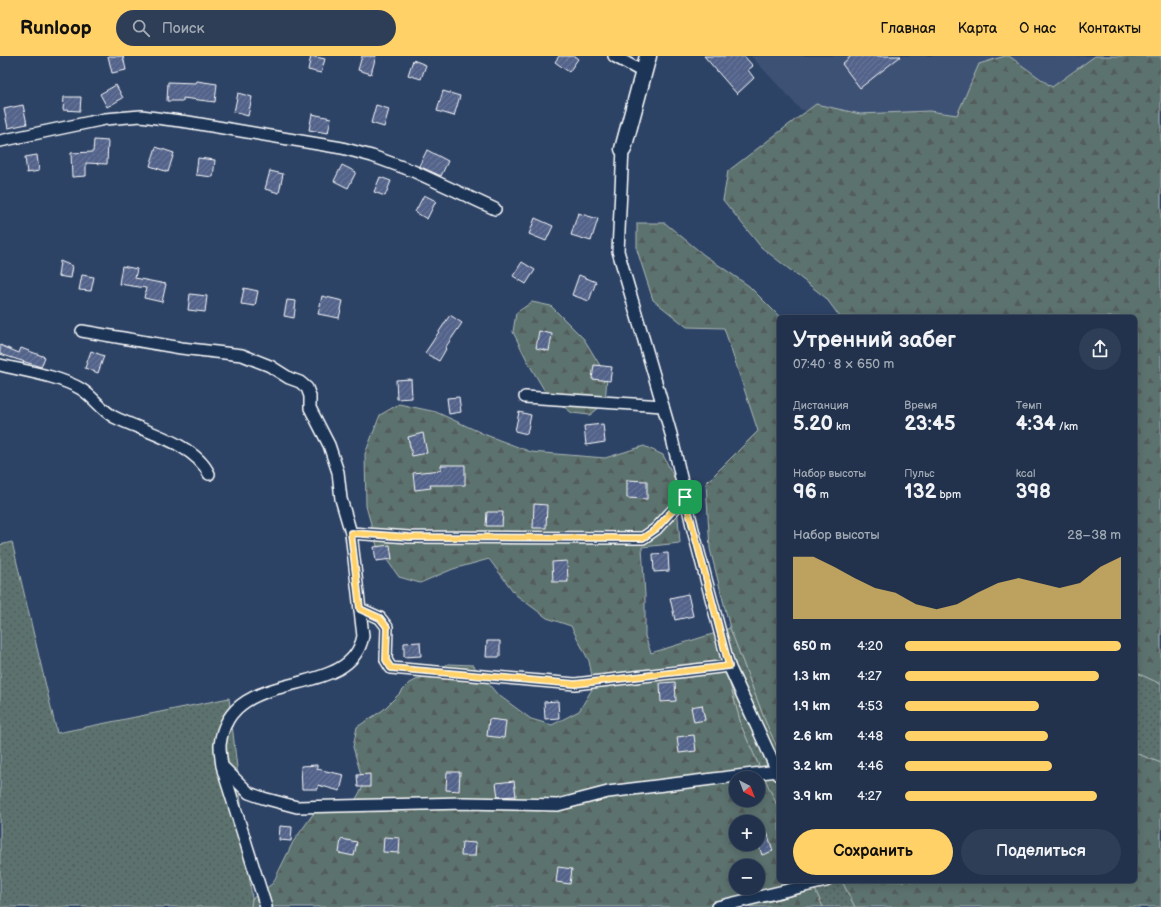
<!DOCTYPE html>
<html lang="ru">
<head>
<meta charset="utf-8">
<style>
  body { margin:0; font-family:"Balsamiq Sans",sans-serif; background:#2e3e56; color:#f1f3f6; height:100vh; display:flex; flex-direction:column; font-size:15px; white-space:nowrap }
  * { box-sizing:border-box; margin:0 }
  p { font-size:13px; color:#a2aab5 }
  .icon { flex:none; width:22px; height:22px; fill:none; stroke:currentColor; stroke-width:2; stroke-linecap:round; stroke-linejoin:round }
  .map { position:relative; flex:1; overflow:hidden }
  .sheet { position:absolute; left:777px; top:259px; width:360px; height:568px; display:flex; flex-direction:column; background:#22324c; border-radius:6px; box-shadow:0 2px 10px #0003,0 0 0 1px #3f4d64 }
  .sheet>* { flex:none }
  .needle { width:26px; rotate:138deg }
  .tools { position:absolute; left:729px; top:715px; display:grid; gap:8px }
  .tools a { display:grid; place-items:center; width:36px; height:36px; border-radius:50%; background:#22324c; box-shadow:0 2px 10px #0003,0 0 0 1px #3f4d64; font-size:20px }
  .pin { position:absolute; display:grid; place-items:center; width:34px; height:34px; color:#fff; margin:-17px; border-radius:8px; box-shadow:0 2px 6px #0006 }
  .round { display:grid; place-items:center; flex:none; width:42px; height:42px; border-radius:21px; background:#2e3e56 }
  .headline { display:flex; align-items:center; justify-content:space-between; height:68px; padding:0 16px }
  h1 { font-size:22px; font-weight:600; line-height:30px }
  .stats { display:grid; grid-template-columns:repeat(3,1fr); gap:6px; height:68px; padding:4px 16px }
  .stats div { display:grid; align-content:center }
  .stats b { font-size:20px; font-weight:600 }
  .stats small { font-size:11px; font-weight:400 }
  .stats p { font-size:11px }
  .chart { height:112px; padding:8px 16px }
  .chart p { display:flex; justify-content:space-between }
  .chart svg { width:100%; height:72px; margin-top:4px; fill:#ffd166; opacity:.7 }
  .cta { display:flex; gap:8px; margin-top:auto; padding:8px 16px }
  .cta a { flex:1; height:46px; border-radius:24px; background:#ffd166; color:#111; font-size:16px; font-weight:600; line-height:46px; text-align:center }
  .cta a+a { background:#2e3e56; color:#f1f3f6 }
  ul { padding:0 16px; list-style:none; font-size:13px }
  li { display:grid; grid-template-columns:64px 48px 1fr; align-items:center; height:30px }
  li i { height:10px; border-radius:5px; background:#ffd166 }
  header { display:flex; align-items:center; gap:24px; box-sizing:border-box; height:56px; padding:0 20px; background:#ffd166; color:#111 }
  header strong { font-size:19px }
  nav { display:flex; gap:22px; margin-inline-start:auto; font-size:14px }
  .search { width:280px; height:36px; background:#2e3e56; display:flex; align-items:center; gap:10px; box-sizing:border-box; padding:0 14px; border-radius:22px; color:#a2aab5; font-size:15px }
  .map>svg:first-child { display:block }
  .built { fill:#3c5174 }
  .grass { fill:url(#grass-dots); stroke:#adb8b6 }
  .forest { fill:url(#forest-firs); stroke:#adb8b6; fill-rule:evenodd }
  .building { fill:url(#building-hatch); stroke:#fff }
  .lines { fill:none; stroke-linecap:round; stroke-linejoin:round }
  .street-casing { stroke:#fff; stroke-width:14 }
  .secondary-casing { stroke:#fff; stroke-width:19 }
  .street { stroke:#1d3557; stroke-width:11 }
  .secondary { stroke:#1d3557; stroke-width:16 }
  .route-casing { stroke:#fff; stroke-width:8 }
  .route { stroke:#ffd166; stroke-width:5 }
</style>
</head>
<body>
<header>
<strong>Runloop</strong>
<div class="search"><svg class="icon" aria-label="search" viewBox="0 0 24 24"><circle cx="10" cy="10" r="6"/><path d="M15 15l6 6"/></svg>Поиск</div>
<nav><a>Главная</a><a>Карта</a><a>О нас</a><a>Контакты</a></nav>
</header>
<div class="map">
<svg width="1161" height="851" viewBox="0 0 1161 851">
  <defs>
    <pattern id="grass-dots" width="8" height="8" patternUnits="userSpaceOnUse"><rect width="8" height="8" fill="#5b726e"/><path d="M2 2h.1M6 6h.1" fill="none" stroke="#525b5a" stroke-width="1.8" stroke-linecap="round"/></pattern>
    <pattern id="forest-firs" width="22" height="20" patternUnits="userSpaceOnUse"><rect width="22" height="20" fill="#5b726e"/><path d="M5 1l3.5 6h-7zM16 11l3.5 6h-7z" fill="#525b5a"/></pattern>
    <pattern id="building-hatch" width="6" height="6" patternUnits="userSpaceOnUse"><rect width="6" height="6" fill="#53638a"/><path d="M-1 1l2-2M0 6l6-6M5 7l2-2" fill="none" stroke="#6d7a9c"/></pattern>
  </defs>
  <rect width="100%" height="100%" fill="#2d4366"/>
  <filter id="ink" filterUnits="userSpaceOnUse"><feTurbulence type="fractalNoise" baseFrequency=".025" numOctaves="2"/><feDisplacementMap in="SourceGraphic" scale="8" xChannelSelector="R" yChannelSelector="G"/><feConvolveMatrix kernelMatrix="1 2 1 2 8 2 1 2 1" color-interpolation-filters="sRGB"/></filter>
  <g filter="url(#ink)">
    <polygon class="built" points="751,0 1161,0 999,112 800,53"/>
    <g class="grass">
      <polygon points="12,486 57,677 229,642 252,843 251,851 0,851 0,489"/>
      <polygon points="730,572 766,667 779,695 779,754 742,672 716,577"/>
      <polygon points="1135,616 1161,628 1161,707 1135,697"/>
      <polygon points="811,825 842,825 855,851 823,851"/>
    </g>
    <g class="forest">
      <polygon points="1005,0 1009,0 1052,31 1095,0 1161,0 1161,628 1135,616 1135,261 840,261 826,242 761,191 723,144 728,115 816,48 860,58 929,55 957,59 979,8"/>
      <polygon points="637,167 665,167 704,199 749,230 780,261 779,695 766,667 730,572 710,493 706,427 758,375 724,272 687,271 653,244 637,194"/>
      <polygon points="532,246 551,250 584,283 607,321 605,347 590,359 572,357 546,337 530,310 513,276 516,257"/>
      <path d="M399,348L436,356L486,379L531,396L605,402L644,390L663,399L675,423L680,487L642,491L645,540V580L651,597L716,577L742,672L779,754V825H811L823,851H251L252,843L273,827L293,786L316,754L353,748L364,729L353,691L357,671L383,654L410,627L448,608L473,609L497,638L531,663L552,669L579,655L594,630L589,605L571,570L547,562L516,539L489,503L453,513L420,527L399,521L377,490L366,450L365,398L380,359ZM736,722H758V744H736ZM736,766H758V788H736ZM736,810H758V832H736Z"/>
      <polygon points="1135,697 1161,707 1161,851 855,851 842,825 1135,825"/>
    </g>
    <g class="building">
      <polygon points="108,0 123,0 126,14 112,17"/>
      <polygon points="311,0 325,3 321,17 308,14"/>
      <polygon points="362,0 376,0 371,18 358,14"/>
      <polygon points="559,0 574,0 578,3 569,16 555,6"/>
      <polygon points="704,0 744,0 753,10 748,14 754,22 737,38"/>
      <polygon points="851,0 901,0 860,32 842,8"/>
      <polygon points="413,4 426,9 421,23 408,19"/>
      <polygon points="197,25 217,28 215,46 183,42 183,45 167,45 168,26 196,27"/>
      <polygon points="116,29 123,42 107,51 100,38"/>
      <polygon points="443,35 460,40 454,60 437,55"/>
      <polygon points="238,37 252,41 248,60 234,56"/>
      <polygon points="64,41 81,41 80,55 63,54"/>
      <polygon points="23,49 27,68 8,72 4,53"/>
      <polygon points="376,49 389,53 384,71 371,67"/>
      <polygon points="312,58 331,62 328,77 309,74"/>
      <polygon points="94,84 108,85 107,108 86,107 86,120 72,121 71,97 93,96"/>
      <polygon points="156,91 174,97 168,116 150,110"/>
      <polygon points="427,94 448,105 441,120 419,110"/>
      <polygon points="37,99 39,115 27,117 25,101"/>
      <polygon points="198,102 215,104 213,121 196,119"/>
      <polygon points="342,109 356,116 348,132 334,125"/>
      <polygon points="270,115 283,118 279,137 265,133"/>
      <polygon points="380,121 391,125 385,140 374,136"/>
      <polygon points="424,139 436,145 427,163 415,156"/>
      <polygon points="578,157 598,163 591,185 571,179"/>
      <polygon points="535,162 553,170 546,185 529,178"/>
      <polygon points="60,205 72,210 70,222 58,220"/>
      <polygon points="522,206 535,214 526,228 513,220"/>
      <polygon points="122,210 137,213 135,222 166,228 162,246 144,242 146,232 119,228"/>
      <polygon points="82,219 94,221 91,235 79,234"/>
      <polygon points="579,219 596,226 589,245 572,239"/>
      <polygon points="244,232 258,235 255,250 241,248"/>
      <polygon points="190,238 207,240 205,256 188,254"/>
      <polygon points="322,240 343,245 339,262 318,258"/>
      <polygon points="287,244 296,245 294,262 284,260"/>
      <polygon points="450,259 462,267 445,292 446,293 439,305 425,297"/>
      <polygon points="539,275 552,278 549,295 536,292"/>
      <polygon points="0,289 19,297 21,292 45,301 41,311 0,298"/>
      <polygon points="91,295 104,300 98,317 85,312"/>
      <polygon points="594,309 612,311 610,325 592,323"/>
      <polygon points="411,323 412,342 397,343 396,324"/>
      <polygon points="459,341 461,356 449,358 447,342"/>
      <polygon points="519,356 531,359 527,378 515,375"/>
      <polygon points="603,368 605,386 586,389 584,370"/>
      <polygon points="423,377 427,397 412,400 408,381"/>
      <polygon points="441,409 465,409 465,429 430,429 431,432 415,434 413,417 441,414"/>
      <polygon points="627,424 647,425 647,443 627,442"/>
      <polygon points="534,448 547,449 546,472 533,472"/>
      <polygon points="487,456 503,456 502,470 486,470"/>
      <polygon points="390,489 392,503 376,505 374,491"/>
      <polygon points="668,497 669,515 654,516 653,498"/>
      <polygon points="567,505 568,526 553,526 552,506"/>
      <polygon points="688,538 693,560 675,564 670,542"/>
      <polygon points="487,585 500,585 500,601 486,601"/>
      <polygon points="420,586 421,600 404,601 404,587"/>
      <polygon points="675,626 676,645 661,646 660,627"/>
      <polygon points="558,645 559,662 545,663 544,646"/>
      <polygon points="702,649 705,664 694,666 691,651"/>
      <polygon points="489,663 506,665 504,682 487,680"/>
      <polygon points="694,679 696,695 679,697 677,681"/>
      <polygon points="317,709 317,713 344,719 340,735 318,729 318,733 302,733 301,710"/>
      <polygon points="447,716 460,716 459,735 446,734"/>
      <polygon points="370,718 370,731 358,731 357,719"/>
      <polygon points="514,725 516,740 498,741 496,727"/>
      <polygon points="280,770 292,771 291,785 279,784"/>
      <polygon points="767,776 773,795 762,799 758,787 758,779"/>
      <polygon points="384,781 400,782 399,797 383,796"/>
      <polygon points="341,783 357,786 354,800 339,797"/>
      <polygon points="462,786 476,787 475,800 461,800"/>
      <polygon points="558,811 572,813 570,828 556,826"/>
    </g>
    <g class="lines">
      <defs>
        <g id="street">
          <polyline points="614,0 643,16"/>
          <polyline points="0,85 105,63 141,60 188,66 342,92 372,100 413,115 495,153"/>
          <polyline points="623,93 618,195 671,378 693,474 729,610 779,719"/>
          <polyline points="82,275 181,292 242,299 270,310 289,322 300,326 307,332 310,340 310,352 329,389 338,416 341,443 351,477 409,481 643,482 656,473 685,441"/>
          <path d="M0,309C25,315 59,320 81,333C94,341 101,354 114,361C142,375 195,387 209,418"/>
          <polyline points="525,341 663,350"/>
          <path d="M351,477L363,580C350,648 229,606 220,689C220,696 221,703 222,710L249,737L263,742L297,751L464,747L558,749L608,736L777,715"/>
          <polyline points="360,553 380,562 387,571 386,604 391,612 575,628 729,610"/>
          <polyline points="223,714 266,851"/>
          <polyline points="717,851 826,825"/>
        </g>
        <polyline id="secondary" points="623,93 648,0"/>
      </defs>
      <use href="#street" class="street-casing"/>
      <use href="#secondary" class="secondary-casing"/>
      <use href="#street" class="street"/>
      <use href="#secondary" class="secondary"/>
    </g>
  </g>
  <g class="lines" filter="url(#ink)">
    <defs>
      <polygon id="route" points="685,441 729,610 575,628 391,612 386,604 387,571 380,562 360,553 351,477 409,481 643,482 656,473"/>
    </defs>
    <use href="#route" class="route-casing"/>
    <use href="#route" class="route"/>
  </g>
</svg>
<div class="tools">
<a><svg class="needle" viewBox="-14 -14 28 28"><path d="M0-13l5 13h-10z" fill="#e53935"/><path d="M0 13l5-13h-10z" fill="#a2aab5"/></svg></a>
<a>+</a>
<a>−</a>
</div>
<div class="pin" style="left:685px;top:441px;background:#1e9e55"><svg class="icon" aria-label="arrive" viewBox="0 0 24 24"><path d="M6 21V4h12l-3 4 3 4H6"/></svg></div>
<section class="sheet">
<div class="headline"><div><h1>Утренний забег</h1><p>07:40 · 8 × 650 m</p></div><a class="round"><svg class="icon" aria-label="share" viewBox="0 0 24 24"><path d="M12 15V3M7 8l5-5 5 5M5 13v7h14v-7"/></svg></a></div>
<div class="stats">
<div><p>Дистанция</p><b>5.20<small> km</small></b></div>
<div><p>Время</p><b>23:45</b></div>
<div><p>Темп</p><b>4:34<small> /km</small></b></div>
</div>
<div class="stats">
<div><p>Набор высоты</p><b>96<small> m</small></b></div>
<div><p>Пульс</p><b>132<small> bpm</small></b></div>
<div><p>kcal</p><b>398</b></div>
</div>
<div class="chart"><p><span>Набор высоты</span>28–38 m</p>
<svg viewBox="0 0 160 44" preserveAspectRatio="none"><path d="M0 44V6L10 6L20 12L30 19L40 25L50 28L60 35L70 38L80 35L90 28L100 22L110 19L120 22L130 25L140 22L150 12L160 6V44z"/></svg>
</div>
<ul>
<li><b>650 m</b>4:20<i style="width:100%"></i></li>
<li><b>1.3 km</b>4:27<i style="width:90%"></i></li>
<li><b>1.9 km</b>4:53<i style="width:62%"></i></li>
<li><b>2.6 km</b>4:48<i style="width:66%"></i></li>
<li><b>3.2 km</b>4:46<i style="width:68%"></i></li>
<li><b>3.9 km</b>4:27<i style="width:89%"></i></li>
</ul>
<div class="cta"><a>Сохранить</a><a>Поделиться</a></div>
</section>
</div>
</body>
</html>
